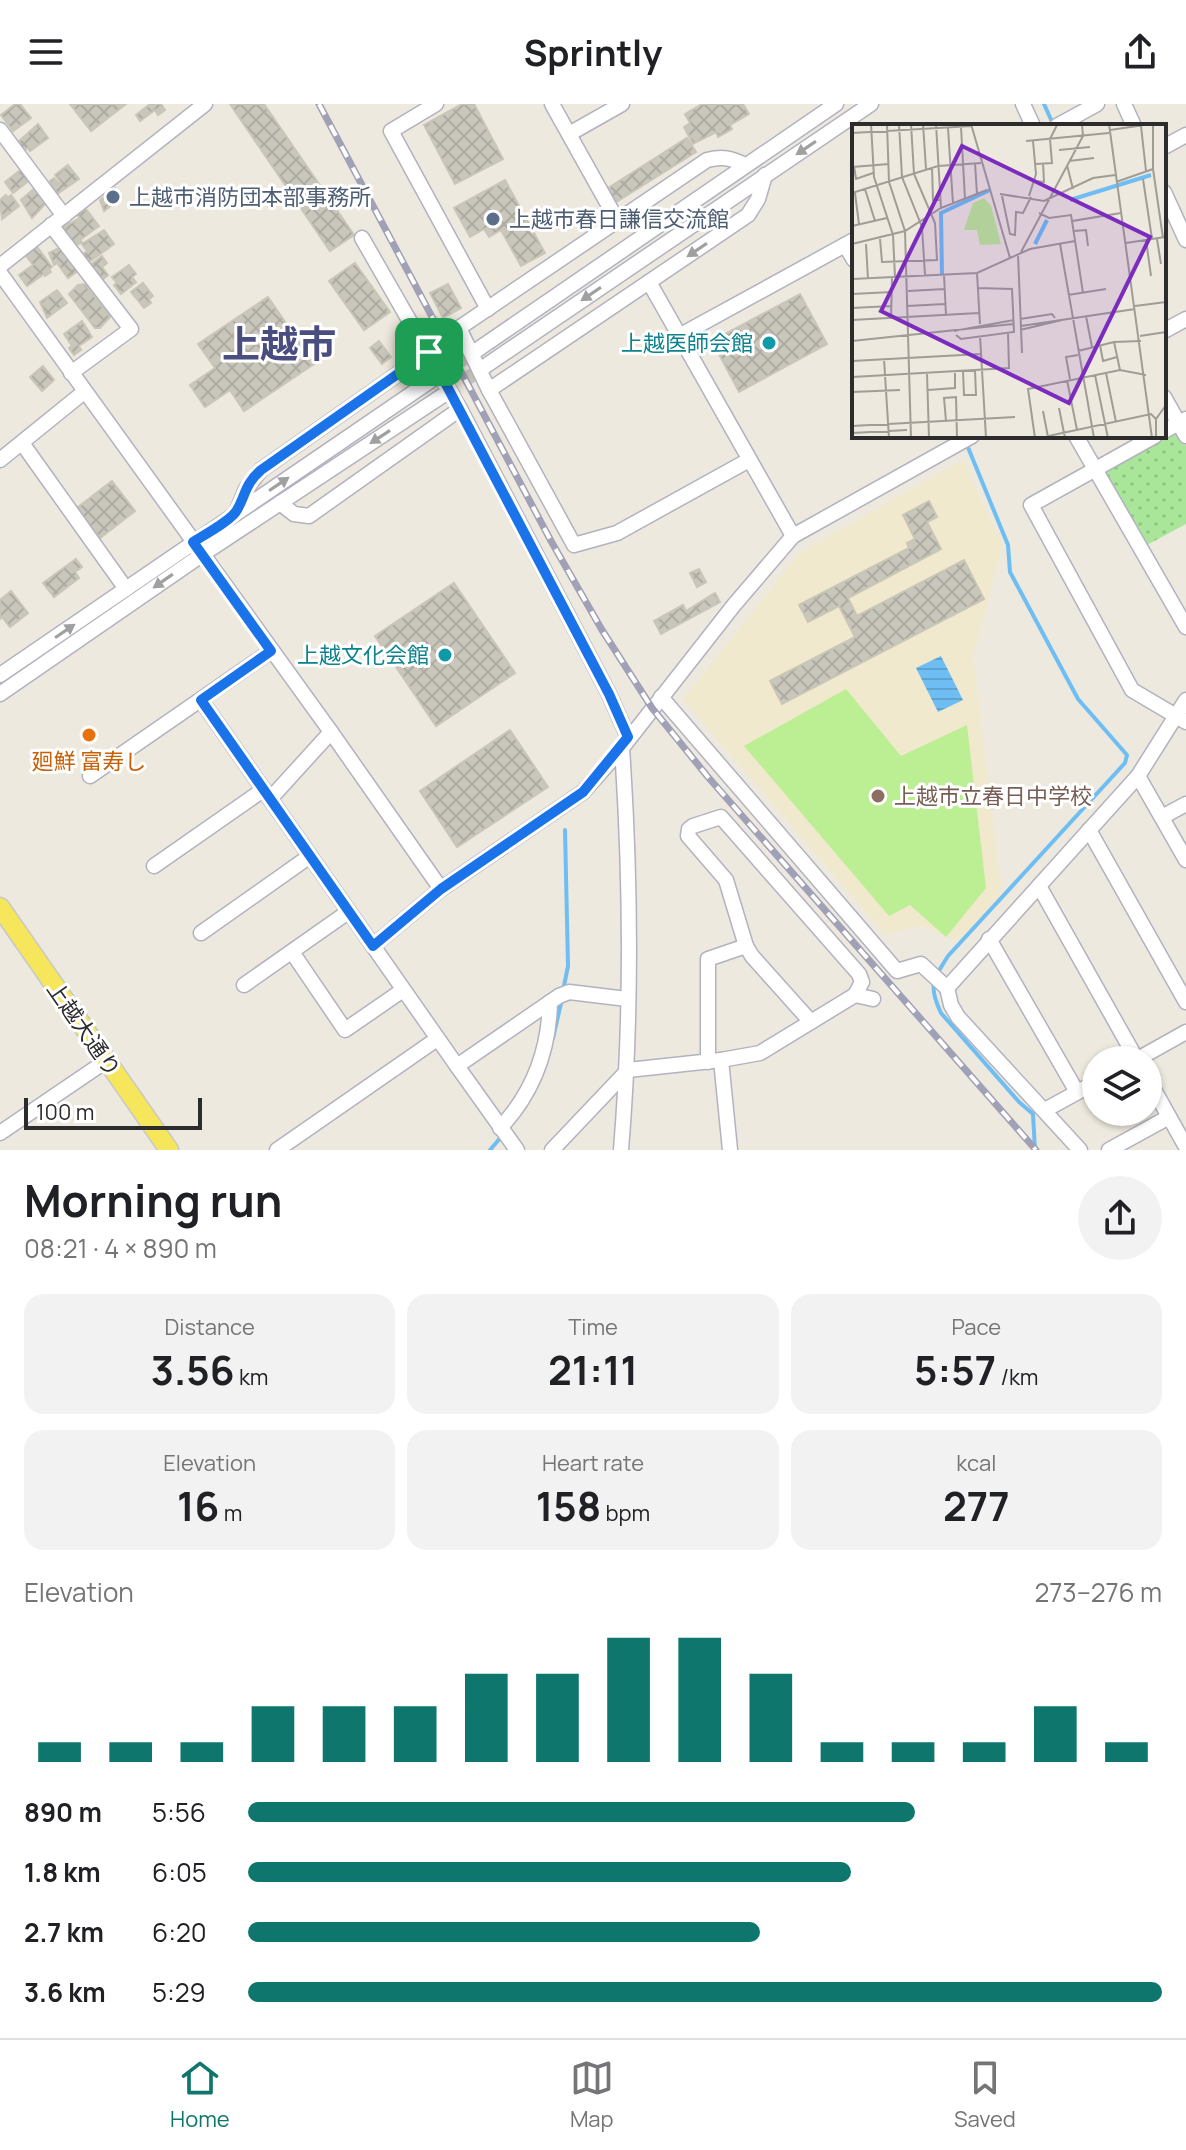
<!DOCTYPE html>
<html lang="en">
<head>
<meta charset="utf-8">
<style>
  body { margin:0; font-family:Manrope,"Noto Sans JP",sans-serif; background:#f2f2f2; color:#202124; height:100vh; display:flex; flex-direction:column; font-size:30px; white-space:nowrap }
  * { box-sizing:border-box; margin:0 }
  p { font-size:26px; color:#757577 }
  .icon { flex:none; width:44px; height:44px; fill:none; stroke:currentColor; stroke-width:2; stroke-linecap:round; stroke-linejoin:round }
  .map { position:relative; height:1046px; overflow:hidden }
  .drawer { display:flex; flex-direction:column; background:#fff; flex:1 }
  .drawer>* { flex:none }
  .fabs { position:absolute; left:1082px; top:942px; display:grid; gap:16px }
  .fabs a { display:grid; place-items:center; width:80px; height:80px; border-radius:50%; background:#fff; box-shadow:0 2px 6px #0004; font-size:40px }
  .scale { position:absolute; left:24px; bottom:20px; width:178px; box-sizing:border-box; padding-left:8px; border:4px solid #2c2c2c; border-top:0; font-size:22px; line-height:28px; white-space:nowrap; color:#2c2c2c; -webkit-text-stroke:6px #fff; paint-order:stroke }
  .pin { position:absolute; display:grid; place-items:center; width:68px; height:68px; color:#fff; margin:-34px; border-radius:16px; box-shadow:0 4px 12px #0006 }
  .round { display:grid; place-items:center; flex:none; width:84px; height:84px; border-radius:42px; background:#f2f2f2 }
  .head { display:flex; align-items:center; justify-content:space-between; height:136px; padding:0 24px }
  h1 { font-size:44px; font-weight:700; line-height:60px }
  .metrics { display:grid; grid-template-columns:repeat(3,1fr); gap:12px; height:136px; padding:8px 24px }
  .metrics div { display:grid; align-content:center; border-radius:20px; background:#f2f2f2; text-align:center }
  .metrics b { font-size:40px; font-weight:700 }
  .metrics small { font-size:22px; font-weight:400 }
  .metrics p { font-size:22px }
  .chart { height:224px; padding:16px 24px }
  .chart p { display:flex; justify-content:space-between }
  .chart svg { width:100%; height:144px; margin-top:8px; stroke:#0f766e; stroke-width:6 }
  ul { padding:0 24px; list-style:none; font-size:26px }
  li { display:grid; grid-template-columns:128px 96px 1fr; align-items:center; height:60px }
  li i { height:20px; border-radius:10px; background:#0f766e }
  header { display:flex; justify-content:space-between; align-items:center; height:104px; padding:0 24px; background:#fff; font-size:36px; font-weight:700 }
  .dock { display:flex; justify-content:space-around; align-items:center; height:112px; border-top:2px solid #e0e0e0; background:#fff; font-size:22px; color:#757577 }
  .dock a { display:grid; justify-items:center; gap:4px }
  .dock .on { color:#0f766e }
  .map>svg:first-child { display:block }
  .education { fill:#f0e9cd }
  .park { fill:url(#park-dots) }
  .pitch { fill:#bcee94 }
  .water { fill:url(#water-rules) }
  .lines { fill:none; stroke-linecap:round; stroke-linejoin:round }
  .stream { stroke:#6ebef3; stroke-width:4 }
  .building { fill:url(#building-cross-hatch); stroke:#cac6b7; stroke-width:2 }
  .minor-tunnel { stroke:#c7c3ba; stroke-width:14; stroke-dasharray:14 7; stroke-linecap:butt }
  .minor-casing { stroke:#b2b2c0; stroke-width:17 }
  .major-casing { stroke:#c8c8c8; stroke-width:21 }
  .minor { stroke:#fff; stroke-width:14 }
  .major { stroke:#f5e65c; stroke-width:18 }
  .rail-casing { stroke:#a0a1b7; stroke-width:7 }
  .rail { stroke:#fff; stroke-width:4; stroke-dasharray:12; stroke-linecap:butt }
  .oneway { fill:#a0a0a0 }
  .route-casing { stroke:#fff; stroke-width:16 }
  .route { stroke:#1a73e8; stroke-width:10 }
  .service-dot { fill:#5c6f8a; stroke:#fff; stroke-width:3 }
  .culture-dot { fill:#0f9aa8; stroke:#fff; stroke-width:3 }
  .food-dot { fill:#e8710a; stroke:#fff; stroke-width:3 }
  .education-dot { fill:#8d6e63; stroke:#fff; stroke-width:3 }
  .labels { text-anchor:middle; stroke-width:6; stroke-linejoin:round; paint-order:stroke }
  .service-label { font-size:22px; fill:#4e5e75; stroke:#fff; text-anchor:start }
  .culture-label { font-size:22px; fill:#0d838f; stroke:#fff; text-anchor:end }
  .food-label { font-size:22px; fill:#c56008; stroke:#fff }
  .education-label { font-size:22px; fill:#785e54; stroke:#fff; text-anchor:start }
  .street-label { font-size:22px; fill:#2c2c2c; stroke:#fff }
  .town-label { font-size:38px; font-weight:bold; fill:#4a4d7f; stroke:#fff }
  .inset-river { fill:none; stroke:#6ebef3; stroke-width:4 }
  .inset-road { fill:none; stroke:#a09d97; stroke-width:2 }
  .view { fill:#7b2cbf; fill-opacity:0.15; stroke:#7b2cbf; stroke-width:4 }
  .inset-edge { fill:none; stroke:#2c2c2c; stroke-width:4 }
</style>
</head>
<body>
<header><svg class="icon" aria-label="menu" viewBox="0 0 24 24"><path d="M4 6h16M4 12h16M4 18h16"/></svg>Sprintly<svg class="icon" aria-label="share" viewBox="0 0 24 24"><path d="M12 15V3M7 8l5-5 5 5M5 13v7h14v-7"/></svg></header>
<div class="map">
<svg width="1186" height="1046" viewBox="0 0 1186 1046">
  <defs>
    <pattern id="park-dots" width="8" height="8" patternUnits="userSpaceOnUse" patternTransform="scale(2)"><rect width="8" height="8" fill="#a9e699"/><path d="M2 2h.1M6 6h.1" fill="none" stroke="#92c584" stroke-width="1.8" stroke-linecap="round"/></pattern>
    <pattern id="water-rules" width="6" height="5" patternUnits="userSpaceOnUse" patternTransform="scale(2)"><rect width="6" height="5" fill="#6ebef3"/><path d="M0 2.5h6" fill="none" stroke="#5fa3d0"/></pattern>
    <pattern id="building-cross-hatch" width="8" height="8" patternUnits="userSpaceOnUse" patternTransform="scale(2)"><rect width="8" height="8" fill="#c9c7bc"/><path d="M0 0l8 8M0 8l8-8" fill="none" stroke="#adaba2"/></pattern>
  </defs>
  <rect width="100%" height="100%" fill="#eee9de"/>
  <polygon class="education" points="963,356 1003,441 973,552 1002,789 957,838 922,822 885,830 683,595 801,448"/>
  <polygon class="park" points="1178,327 1186,342 1186,420 1145,442 1104,369"/>
  <polygon class="pitch" points="846,585 901,652 967,621 986,784 946,833 910,801 889,812 744,642"/>
  <polygon class="water" points="941,552 963,596 938,608 916,564"/>
  <g class="lines">
    <g class="stream">
      <polyline points="1044,0 1053,20"/>
      <path d="M967,341L1008,441L1010,468L1078,595L1127,651L1125,659L948,852C933,876 928,882 941,909L1019,998L1033,1010L1035,1046"/>
      <polyline points="563,887 568,862 565,726"/>
      <polyline points="553,934 562,895"/>
      <polyline points="490,1046 501,1033"/>
    </g>
  </g>
  <g class="building">
    <polygon points="15,0 20,0 31,14 13,27 1,11"/>
    <polygon points="70,0 126,0 91,27"/>
    <polygon points="161,0 165,6 158,11 155,6 140,17 136,11 150,0"/>
    <polygon points="230,0 264,0 354,131 330,147"/>
    <polygon points="462,0 474,0 503,55 455,80 424,21"/>
    <polygon points="702,0 743,0 749,10 730,21 732,25 718,33 716,28 693,40 684,23 690,19 685,10"/>
    <polygon points="38,20 48,34 30,47 28,44 22,48 16,40"/>
    <polygon points="687,34 696,48 616,98 608,84"/>
    <polygon points="68,61 79,75 57,90 50,77 54,74 59,80 61,79 55,71"/>
    <polygon points="23,64 31,75 13,89 5,78"/>
    <polygon points="505,76 545,149 521,162 501,126 489,133 484,125 470,133 454,104"/>
    <polygon points="37,82 46,99 32,114 21,96"/>
    <polygon points="115,84 122,93 104,107 100,96"/>
    <polygon points="6,91 8,94 11,91 19,102 2,115 0,96"/>
    <polygon points="86,105 99,122 80,136 82,138 77,141 75,138 72,141 60,125 80,114 77,111"/>
    <polygon points="104,126 114,140 89,158 83,150 87,147 82,140"/>
    <polygon points="35,140 52,163 49,165 51,168 45,172 44,170 27,182 19,171 33,161 24,149"/>
    <polygon points="61,143 79,166 68,174 57,159 54,161 49,149"/>
    <polygon points="102,152 107,159 102,163 108,171 101,177 89,162"/>
    <polygon points="355,159 390,208 364,226 329,177"/>
    <polygon points="129,161 136,170 132,173 136,178 121,190 114,181 117,179 112,173"/>
    <polygon points="143,179 153,192 149,195 151,199 144,204 131,188"/>
    <polygon points="85,180 110,213 100,224 95,224 69,190 78,181"/>
    <polygon points="448,180 461,204 443,214 430,189"/>
    <polygon points="57,186 67,199 47,214 40,198"/>
    <polygon points="800,190 827,240 739,288 712,237"/>
    <polygon points="268,193 314,260 244,307 230,286 205,303 190,281 215,264 198,240"/>
    <polygon points="82,217 92,233 79,242 81,246 74,251 69,244 72,242 64,230"/>
    <polygon points="379,237 391,253 382,260 370,244"/>
    <polygon points="43,262 54,276 42,287 30,273"/>
    <polygon points="112,377 135,407 100,434 77,404"/>
    <polygon points="929,397 937,413 927,418 941,445 848,494 857,512 964,456 984,495 782,600 770,577 855,533 839,502 808,518 799,501 909,444 907,439 915,435 903,411"/>
    <polygon points="76,455 82,463 75,468 79,474 54,493 43,479"/>
    <polygon points="699,465 706,478 697,483 690,469"/>
    <polygon points="454,479 515,569 436,622 375,532"/>
    <polygon points="11,487 28,509 10,523 2,513 0,515 0,496"/>
    <polygon points="715,489 720,498 661,530 654,517 683,501 686,507"/>
    <polygon points="510,626 548,683 457,743 420,687"/>
  </g>
  <g class="lines">
    <g class="minor-tunnel">
      <polyline points="436,273 477,246"/>
      <polyline points="445,290 484,263"/>
    </g>
    <defs>
      <g id="minor">
        <polyline points="436,0 391,27 488,205"/>
        <polyline points="552,0 618,118"/>
        <polyline points="1023,0 1033,22"/>
        <polyline points="1124,0 1134,22"/>
        <polyline points="1057,22 1097,0"/>
        <polyline points="0,26 64,112"/>
        <polyline points="569,30 622,0"/>
        <polyline points="1164,43 1186,31"/>
        <path d="M745,61C731,54 723,52 707,56L459,224L489,286L574,441L617,429L749,356"/>
        <polyline points="1164,88 1186,136"/>
        <polyline points="51,121 131,225 71,269"/>
        <polyline points="362,134 460,305 609,590 628,633"/>
        <polyline points="845,141 854,156"/>
        <polyline points="0,162 205,0"/>
        <polyline points="0,169 331,628 441,785"/>
        <polyline points="649,178 793,432"/>
        <polyline points="1164,227 1186,215"/>
        <polyline points="679,232 854,136"/>
        <polyline points="477,246 836,0"/>
        <polyline points="484,263 871,0"/>
        <polyline points="489,286 748,111 758,95 765,71"/>
        <polyline points="1164,293 1186,332"/>
        <polyline points="1164,327 1186,315"/>
        <polyline points="1076,332 1186,523"/>
        <polyline points="1155,332 1031,401 1132,586 1186,618"/>
        <polyline points="22,339 126,485"/>
        <polyline points="0,356 84,288"/>
        <polyline points="280,399 294,410 309,412 460,305"/>
        <polyline points="236,409 246,385 261,366 429,248"/>
        <polyline points="0,571 436,273"/>
        <polyline points="0,590 203,450 445,290"/>
        <polyline points="661,593 897,867 921,860 947,884 951,901 958,913 1080,1046"/>
        <polyline points="201,596 457,962 559,892 569,888 627,895"/>
        <polyline points="90,672 271,547"/>
        <polyline points="1138,672 1186,756"/>
        <polyline points="270,695 331,628"/>
        <polyline points="1162,713 1186,700"/>
        <polyline points="1089,726 1186,898"/>
        <polyline points="154,762 263,686"/>
        <polyline points="1039,782 1137,956"/>
        <polyline points="201,829 310,752"/>
        <polyline points="989,835 1077,988"/>
        <polyline points="373,842 441,785 583,688 622,644 734,501 793,432 972,332"/>
        <polyline points="746,842 752,852 811,918"/>
        <polyline points="292,848 345,926 403,886"/>
        <polyline points="244,881 348,808"/>
        <polyline points="947,884 1138,672 1186,596"/>
        <polyline points="721,956 730,1046"/>
        <polyline points="1136,956 1186,928"/>
        <polyline points="708,958 708,855 746,842 726,776 688,732 689,725 693,722 721,713 859,870 862,878 855,891"/>
        <polyline points="457,962 517,1046"/>
        <polyline points="1148,975 1186,1043"/>
        <polyline points="1045,1006 1096,978"/>
        <path d="M500,1024C533,989 549,945 550,898"/>
        <polyline points="0,1029 106,957"/>
        <polyline points="277,1046 437,935"/>
        <polyline points="552,1046 628,966 721,956 760,949 855,891 873,895"/>
        <path d="M621,1046C632,912 631,778 622,644"/>
        <polyline points="1109,1046 1169,1013"/>
      </g>
      <polyline id="major" points="0,803 169,1046"/>
    </defs>
    <use href="#minor" class="minor-casing"/>
    <use href="#major" class="major-casing"/>
    <use href="#minor" class="minor"/>
    <use href="#major" class="major"/>
    <defs>
      <polyline id="rail" points="319,0 551,437 602,526 652,604 708,673 1036,1046"/>
    </defs>
    <use href="#rail" class="rail-casing"/>
    <use href="#rail" class="rail"/>
  </g>
  <defs><path id="oneway-solid" d="M-6-.8H1V-3.2L6.5 0L1 3.2V.8H-6Z" transform="scale(2)"/></defs>
  <g class="oneway">
    <use href="#oneway-solid" transform="translate(806 44) rotate(146)"/>
    <use href="#oneway-solid" transform="translate(697 146) rotate(146)"/>
    <use href="#oneway-solid" transform="translate(591 190) rotate(146)"/>
    <use href="#oneway-solid" transform="translate(380 333) rotate(147)"/>
    <use href="#oneway-solid" transform="translate(279 380) rotate(-34)"/>
    <use href="#oneway-solid" transform="translate(163 477) rotate(145)"/>
    <use href="#oneway-solid" transform="translate(65 527) rotate(-34)"/>
  </g>
  <g class="lines">
    <defs>
      <path id="route" d="M429,248L609,590L628,633L583,688L441,785L373,842L201,596L271,547L193,438C204,431 232,416 237,406C246,390 245,380 261,366Z"/>
    </defs>
    <use href="#route" class="route-casing"/>
    <use href="#route" class="route"/>
  </g>
  <g class="service-dot">
    <circle cx="113" cy="93" r="8"/>
    <circle cx="493" cy="115" r="8"/>
  </g>
  <g class="culture-dot">
    <circle cx="769" cy="239" r="8"/>
    <circle cx="445" cy="551" r="8"/>
  </g>
  <circle class="food-dot" cx="89" cy="631" r="8"/>
  <circle class="education-dot" cx="878" cy="692" r="8"/>
  <g class="labels">
    <g class="service-label">
      <text x="129" y="101">上越市消防団本部事務所</text>
      <text x="509" y="123">上越市春日謙信交流館</text>
    </g>
    <g class="culture-label">
      <text x="753" y="247">上越医師会館</text>
      <text x="429" y="559">上越文化会館</text>
    </g>
    <g class="food-label">
      <text x="89" y="665">廻鮮 富寿し</text>
    </g>
    <g class="education-label">
      <text x="894" y="700">上越市立春日中学校</text>
    </g>
    <g class="street-label">
      <text transform="translate(84 925) rotate(55)" y="8">上越大通り</text>
    </g>
    <g class="town-label">
      <text x="279" y="254">上越市</text>
    </g>
  </g>
  <g transform="translate(852 20)">
    <rect width="314" height="314" fill="#eee9de"/>
    <path d="M132,74L139,82L149,120L128,121L125,106H112L121,79Z" fill="#bcee94"/>
    <path class="inset-river" d="M218,76L299,51M183,120L195,96M90,151L89,89L138,66"/>
    <path class="inset-road" d="M19,0L22,53L41,111L43,153M35,0L37,58L53,107L59,314M47,0L50,53L70,103L73,151M71,0L74,45M84,0L89,84M119,0L158,134M257,0L300,314M301,0V45L311,114M289,2L294,47M109,3L113,75M96,4L101,80M258,6L299,0M0,9L120,2M174,17L257,9M207,26L238,23M217,37L242,34M123,39L125,70M184,40L200,39L198,15L205,1M215,41L221,65M2,42L4,55L21,49M0,43L37,40M80,43L81,76H88M291,55L300,115M182,57L192,58L191,39M264,58L301,45M13,65L23,97M0,69L86,42L129,39M3,69L7,100M148,70L192,77L241,54L263,51M150,72L158,110L163,111L164,88L171,89L179,73M177,72L184,50L181,17M187,89L197,94L219,91L220,97L269,89M220,97L231,169M0,102L35,94M222,107L234,106L236,122M28,115L30,138L85,136L83,99L62,50L59,0M305,115L309,140M294,116L299,152M274,119L313,113M0,120L53,107L89,84L135,66M14,120L16,155M208,120L242,314M169,128L231,12L230,0M166,130L170,229M125,149L128,200M92,151L94,191M0,155L125,149L178,125L223,117M56,167L93,165M0,170L40,168M216,171L254,165M55,182L93,180M283,182L314,178M0,184L39,182M234,192L240,223M39,194L40,154M168,195L200,190L203,194M0,196L127,189M169,202L283,185M168,206L210,196M102,207L162,196M104,211L109,215L162,208L160,165L126,164M128,212L134,314M288,212L314,208M0,217L161,200M262,218L289,217M248,221L251,237L265,233M226,227L262,218L268,246M32,235L37,314M0,237L129,230M111,247L112,271H124L123,246M75,249L77,314M254,249L264,298M243,251L256,314M0,253L157,244L156,208M218,255L214,233L226,231M215,256L225,306M76,266L103,264V247M0,268L48,266M207,284L213,314M191,287L196,313M94,297L92,274L104,273L105,314M0,302L163,293M0,309L55,306M183,314L176,265L268,246L294,251M187,314L299,290L304,295M304,314V295L314,281"/>
    <path class="view" d="M110,22L298,113L217,279L29,187Z"/>
    <rect width="314" height="314" class="inset-edge"/>
  </g>
</svg>
<div class="fabs">
<a><svg class="icon" aria-label="layers" viewBox="0 0 24 24"><path d="M12 4l9 5-9 5-9-5zM3 14l9 5 9-5"/></svg></a>
</div>
<div class="scale">100 m</div>
<div class="pin" style="left:429px;top:248px;background:#1e9e55"><svg class="icon" aria-label="arrive" viewBox="0 0 24 24"><path d="M6 21V4h12l-3 4 3 4H6"/></svg></div>
</div>
<section class="drawer">
<div class="head"><div><h1>Morning run</h1><p>08:21 · 4 × 890 m</p></div><a class="round"><svg class="icon" aria-label="share" viewBox="0 0 24 24"><path d="M12 15V3M7 8l5-5 5 5M5 13v7h14v-7"/></svg></a></div>
<div class="metrics">
<div><p>Distance</p><b>3.56<small> km</small></b></div>
<div><p>Time</p><b>21:11</b></div>
<div><p>Pace</p><b>5:57<small> /km</small></b></div>
</div>
<div class="metrics">
<div><p>Elevation</p><b>16<small> m</small></b></div>
<div><p>Heart rate</p><b>158<small> bpm</small></b></div>
<div><p>kcal</p><b>277</b></div>
</div>
<div class="chart"><p><span>Elevation</span>273–276 m</p>
<svg viewBox="0 0 160 44" preserveAspectRatio="none"><path d="M5 44V38M15 44V38M25 44V38M35 44V27M45 44V27M55 44V27M65 44V17M75 44V17M85 44V6M95 44V6M105 44V17M115 44V38M125 44V38M135 44V38M145 44V27M155 44V38"/></svg>
</div>
<ul>
<li><b>890 m</b>5:56<i style="width:73%"></i></li>
<li><b>1.8 km</b>6:05<i style="width:66%"></i></li>
<li><b>2.7 km</b>6:20<i style="width:56%"></i></li>
<li><b>3.6 km</b>5:29<i style="width:100%"></i></li>
</ul>
</section>
<nav class="dock">
<a class="on"><svg class="icon" aria-label="home" viewBox="0 0 24 24"><path d="M3 11l9-7 9 7M6 9v11h12V9"/></svg>Home</a>
<a><svg class="icon" aria-label="map" viewBox="0 0 24 24"><path d="M3 6l6-2 6 2 6-2v14l-6 2-6-2-6 2zM9 4v14M15 6v14"/></svg>Map</a>
<a><svg class="icon" aria-label="saved" viewBox="0 0 24 24"><path d="M7 4h10v16l-5-4-5 4z"/></svg>Saved</a>
</nav>
</body>
</html>
